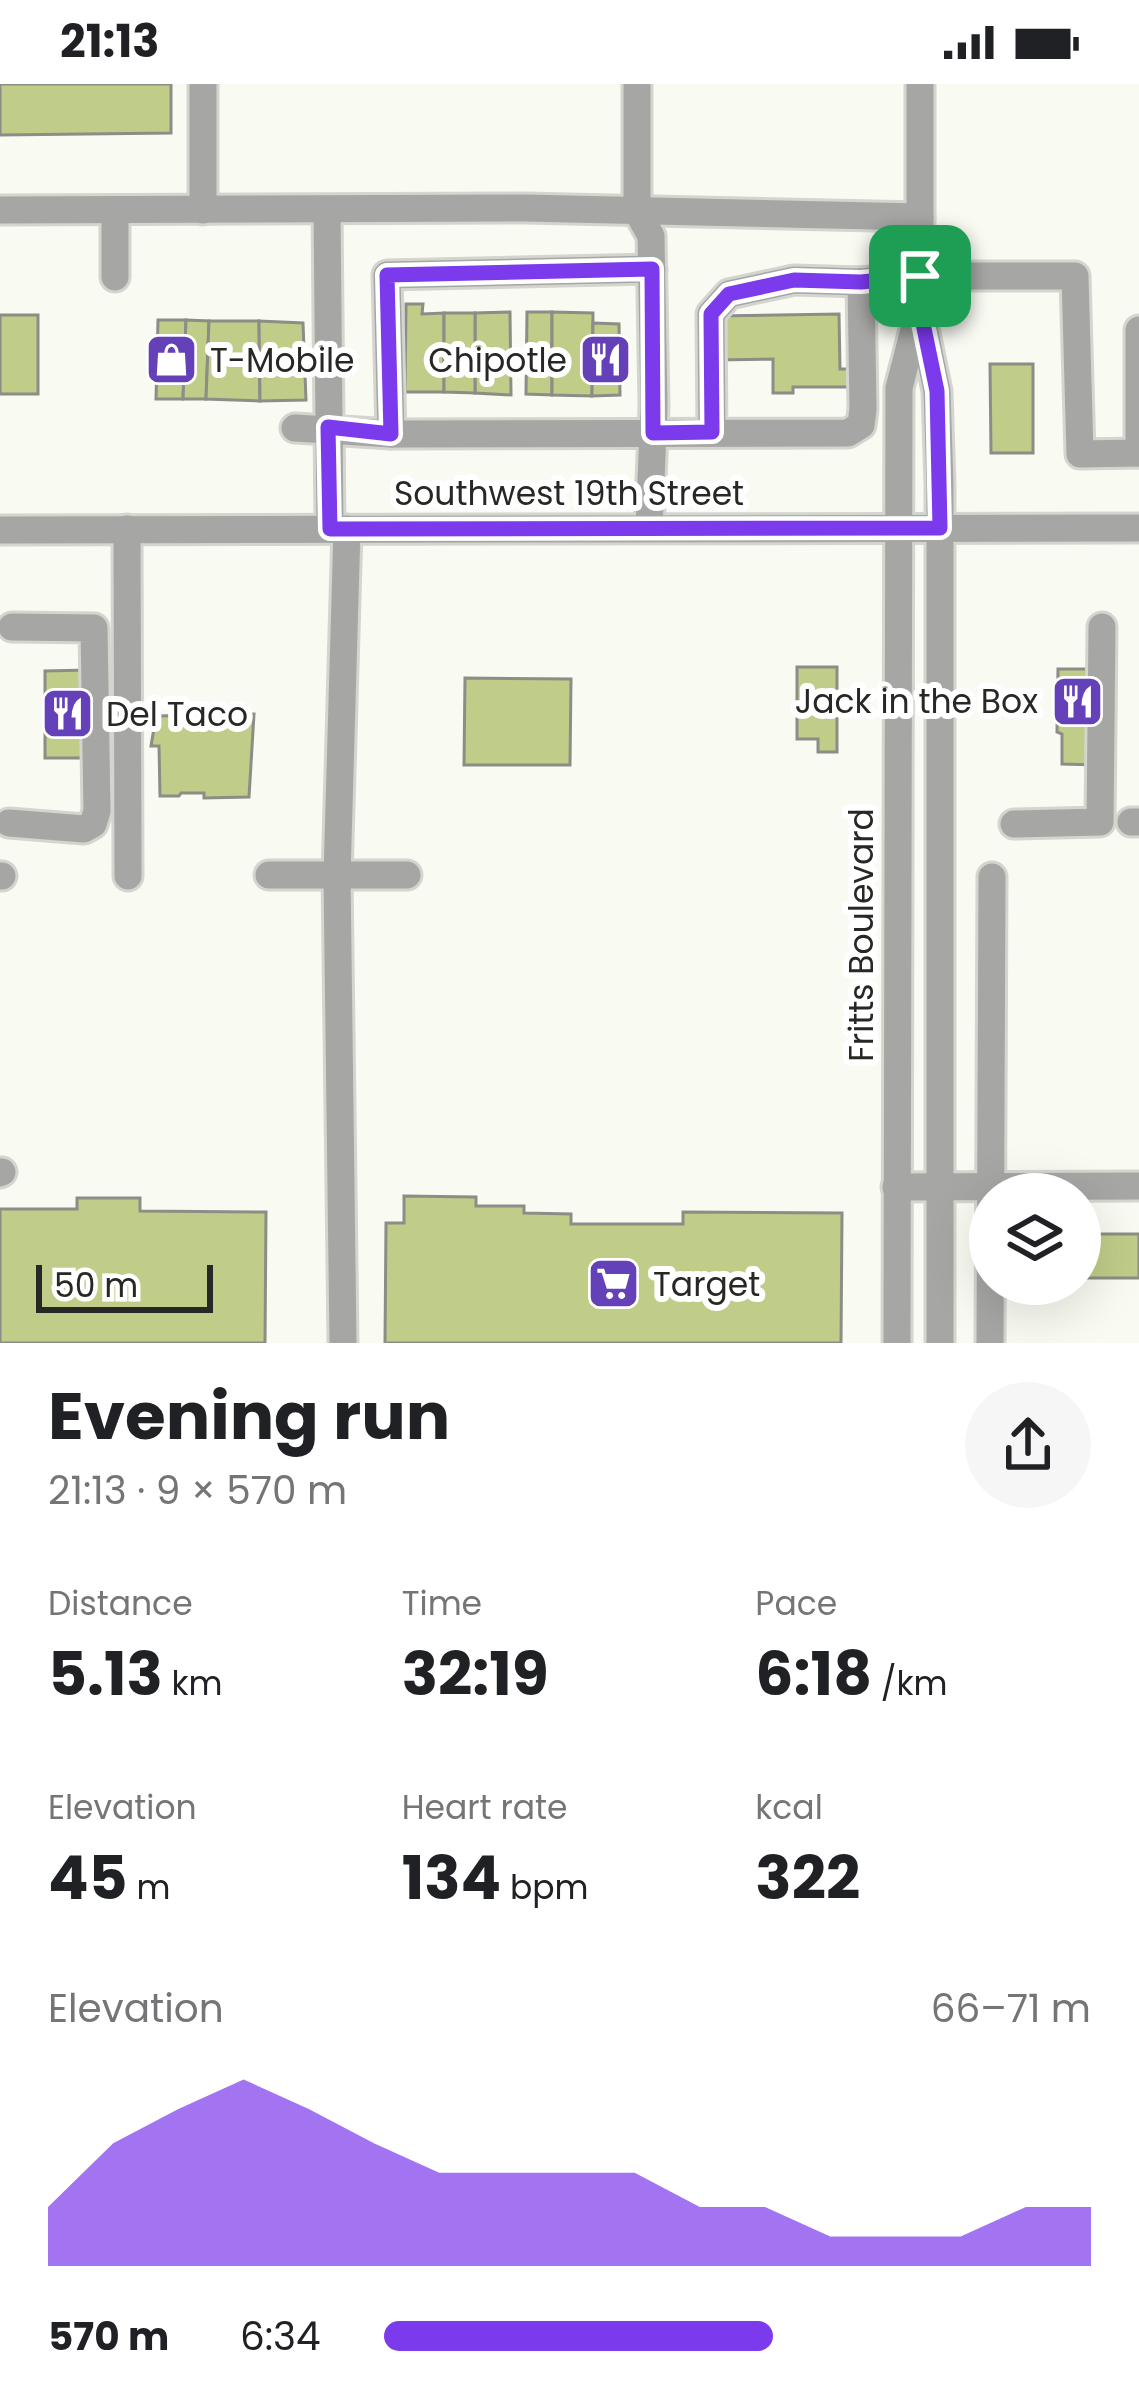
<!DOCTYPE html>
<html lang="en">
<head>
<meta charset="utf-8">
<style>
  body { margin:0; font-family:Poppins,sans-serif; background:#f6f6f6; color:#202124; height:100vh; display:flex; flex-direction:column; font-size:45px; white-space:nowrap }
  * { box-sizing:border-box; margin:0 }
  p { font-size:39px; color:#757577 }
  .icon { flex:none; width:66px; height:66px; fill:none; stroke:currentColor; stroke-width:2; stroke-linecap:round; stroke-linejoin:round }
  .map { position:relative; height:1259px; overflow:hidden }
  .side { display:flex; flex-direction:column; background:#fff; flex:1 }
  .side>* { flex:none }
  .tools { position:absolute; left:969px; top:1089px; display:grid; gap:24px }
  .tools a { display:grid; place-items:center; width:132px; height:132px; border-radius:50%; background:#fff; box-shadow:0 12px 48px #0002; font-size:60px }
  .scale { position:absolute; left:36px; bottom:30px; width:177px; box-sizing:border-box; padding-left:12px; border:6px solid #272825; border-top:0; font-size:33px; line-height:42px; white-space:nowrap; color:#272825; -webkit-text-stroke:9px #fff; paint-order:stroke }
  .pin { position:absolute; display:grid; place-items:center; width:102px; height:102px; color:#fff; margin:-51px; border-radius:24px; box-shadow:0 6px 18px #0006 }
  .round { display:grid; place-items:center; flex:none; width:126px; height:126px; border-radius:63px; background:#f6f6f6 }
  .head { display:flex; align-items:center; justify-content:space-between; height:204px; padding:0 48px }
  h1 { font-size:66px; font-weight:700; line-height:90px }
  .metrics { display:grid; grid-template-columns:repeat(3,1fr); gap:18px; height:204px; padding:12px 48px }
  .metrics div { display:grid; align-content:center }
  .metrics b { font-size:60px; font-weight:700 }
  .metrics small { font-size:33px; font-weight:400 }
  .metrics p { font-size:33px }
  .chart { height:336px; padding:24px 48px }
  .chart p { display:flex; justify-content:space-between }
  .chart svg { width:100%; height:216px; margin-top:12px; fill:#7c3aed; opacity:.7 }
  ul { padding:0 48px; list-style:none; font-size:39px }
  li { display:grid; grid-template-columns:192px 144px 1fr; align-items:center; height:90px }
  li i { height:30px; border-radius:15px; background:#7c3aed }
  .status { display:flex; justify-content:space-between; align-items:center; height:84px; padding:0 60px; background:#fff; direction:ltr }
  .status svg { height:33px; fill:currentColor }
  .map>svg:first-child { display:block }
  .building { fill:#bfcd89; stroke:#8b8d86; stroke-width:3 }
  .lines { fill:none; stroke-linecap:round; stroke-linejoin:round }
  .minor-casing { stroke:#d3d5ce; stroke-width:33 }
  .minor { stroke:#a6a7a4; stroke-width:27 }
  .route-casing { stroke:#fff; stroke-width:24 }
  .route { stroke:#7c3aed; stroke-width:15 }
  .labels { text-anchor:middle; stroke-width:12; stroke-linejoin:round; paint-order:stroke }
  .poi-label { font-size:33px; fill:#272825; stroke:#fff; text-anchor:start }
  .street-label { font-size:33px; fill:#272825; stroke:#fff }
</style>
</head>
<body>
<div class="status"><b>21:13</b><svg viewBox="0 0 49 12"><path d="M0 12V9h3v3zM5 12V6h3v6zM10 12V3h3v9zM15 12V0h3v12zM26 1h20v11H26zM47 4h2v5h-2z"/></svg></div>
<div class="map">
<svg width="1139" height="1259" viewBox="0 0 1139 1259">
  <rect width="100%" height="100%" fill="#f9fbf3"/>
  <g class="building">
    <polygon points="0,0 171,0 171,49 0,51"/>
    <polygon points="406,220 423,220 422,230 444,229 444,308 405,308"/>
    <polygon points="510,228 511,311 475,309 475,229"/>
    <polygon points="527,228 552,228 552,311 526,310"/>
    <polygon points="552,228 593,229 592,312 552,311"/>
    <polygon points="444,229 475,229 475,309 444,308"/>
    <polygon points="839,230 840,285 850,285 850,303 793,303 793,309 773,309 773,275 716,276 716,232"/>
    <rect x="0" y="231" width="38" height="79"/>
    <polygon points="158,236 186,236 183,315 156,315"/>
    <polygon points="186,236 209,237 206,315 183,315"/>
    <polygon points="209,237 259,237 260,317 206,315"/>
    <polygon points="259,237 303,239 306,316 260,317"/>
    <polygon points="593,239 619,240 620,311 592,312"/>
    <polygon points="990,280 1033,280 1033,369 991,369"/>
    <polygon points="797,583 837,583 837,668 818,668 818,655 797,655"/>
    <polygon points="1058,585 1097,585 1097,681 1062,680 1062,650 1057,648"/>
    <polygon points="89,586 89,674 45,674 45,587"/>
    <polygon points="465,594 571,595 570,681 464,681"/>
    <polygon points="254,630 249,713 204,714 204,709 181,709 179,712 160,712 159,662 151,662 156,632 205,631 205,637 222,637 223,631"/>
    <polygon points="404,1112 476,1113 476,1122 524,1122 524,1129 571,1130 571,1140 683,1140 683,1128 842,1129 841,1259 385,1259 386,1139 404,1139"/>
    <polygon points="77,1114 140,1114 140,1127 266,1128 265,1259 0,1259 0,1125 77,1125"/>
    <rect x="1080" y="1150" width="59" height="44"/>
  </g>
  <g class="lines">
    <defs>
      <g id="minor">
        <polyline points="203,0 203,126"/>
        <polyline points="637,0 637,127 651,152 654,323 649,444"/>
        <polyline points="920,0 920,225 937,307 940,401 940,1259"/>
        <polyline points="0,126 526,124 920,133"/>
        <polyline points="115,126 115,193"/>
        <polyline points="327,126 330,445"/>
        <polyline points="295,344 391,350 848,349 861,341 863,325 861,198 920,192 1075,192 1080,370 1139,369"/>
        <polyline points="712,348 711,230 729,210 794,196 861,198"/>
        <polyline points="391,350 387,191 652,185"/>
        <polyline points="1139,369 1139,246"/>
        <polyline points="127,445 128,792"/>
        <polyline points="0,446 1139,444"/>
        <polyline points="1131,738 1139,738"/>
        <polyline points="9,739 84,745 93,740 97,727 94,544 12,543"/>
        <polyline points="1014,740 1100,738 1102,543"/>
        <polyline points="269,791 407,791"/>
        <polyline points="0,792 2,792"/>
        <polyline points="0,1089 2,1088"/>
        <polyline points="896,1103 1139,1102"/>
        <polyline points="343,1259 337,792 347,445"/>
        <polyline points="897,1259 899,304 917,234"/>
        <polyline points="990,1259 992,793"/>
      </g>
    </defs>
    <use href="#minor" class="minor-casing"/>
    <use href="#minor" class="minor"/>
  </g>
  <g class="lines">
    <defs>
      <polygon id="route" points="652,185 653,349 712,348 711,230 729,210 794,196 861,198 920,192 920,225 937,307 940,444 330,445 328,343 391,350 387,191"/>
    </defs>
    <use href="#route" class="route-casing"/>
    <use href="#route" class="route"/>
  </g>
  <defs>
    <symbol id="shop-square" viewBox="-11 -11 22 22"><rect x="-9" y="-9" width="18" height="18" rx="4" fill="#6541b9" stroke="#fff"/><path d="M-5-2.5h2.3a2.7 3.5 0 0 1 5.4 0H5L5.5 6h-11ZM-1.5-2.5h3a1.5 2.3 0 0 0-3 0Z" fill="#fff"/></symbol>
    <symbol id="restaurant-square" viewBox="-11 -11 22 22"><rect x="-9" y="-9" width="18" height="18" rx="4" fill="#6541b9" stroke="#fff"/><path d="M-5-6h1v4h1v-4h1v4h1v-4h1v5L-1.5 .5V6h-2V.5L-5-1ZM5-6V6H3V1.5H1.5Q1.5-4 5-6Z" fill="#fff"/></symbol>
    <symbol id="supermarket-square" viewBox="-11 -11 22 22"><rect x="-9" y="-9" width="18" height="18" rx="4" fill="#6541b9" stroke="#fff"/><path d="M-6-5.5h2.5l.6 2H6L4.5 2H-2.5L-4.4-4H-6ZM-1.5 3.2a1.3 1.3 0 1 0 .1 0ZM3 3.2a1.3 1.3 0 1 0 .1 0Z" fill="#fff"/></symbol>
  </defs>
  <g fill-rule="evenodd">
    <use href="#shop-square" x="142" y="246" width="59" height="59"/>
    <use href="#restaurant-square" x="576" y="246" width="59" height="59"/>
    <use href="#restaurant-square" x="1048" y="588" width="59" height="59"/>
    <use href="#restaurant-square" x="38" y="600" width="59" height="59"/>
    <use href="#supermarket-square" x="584" y="1170" width="59" height="59"/>
  </g>
  <g class="labels">
    <g class="poi-label">
      <text x="210" y="288">T-Mobile</text>
      <text x="567" y="288" text-anchor="end">Chipotle</text>
      <text x="1038" y="629" text-anchor="end">Jack in the Box</text>
      <text x="106" y="642">Del Taco</text>
      <text x="653" y="1212">Target</text>
    </g>
    <g class="street-label">
      <text x="569" y="421">Southwest 19th Street</text>
      <text transform="translate(861 851) rotate(-90)" y="12">Fritts Boulevard</text>
    </g>
  </g>
</svg>
<div class="tools">
<a><svg class="icon" aria-label="layers" viewBox="0 0 24 24"><path d="M12 4l9 5-9 5-9-5zM3 14l9 5 9-5"/></svg></a>
</div>
<div class="scale">50 m</div>
<div class="pin" style="left:920px;top:192px;background:#1e9e55"><svg class="icon" aria-label="arrive" viewBox="0 0 24 24"><path d="M6 21V4h12l-3 4 3 4H6"/></svg></div>
</div>
<section class="side">
<div class="head"><div><h1>Evening run</h1><p>21:13 · 9 × 570 m</p></div><a class="round"><svg class="icon" aria-label="share" viewBox="0 0 24 24"><path d="M12 15V3M7 8l5-5 5 5M5 13v7h14v-7"/></svg></a></div>
<div class="metrics">
<div><p>Distance</p><b>5.13<small> km</small></b></div>
<div><p>Time</p><b>32:19</b></div>
<div><p>Pace</p><b>6:18<small> /km</small></b></div>
</div>
<div class="metrics">
<div><p>Elevation</p><b>45<small> m</small></b></div>
<div><p>Heart rate</p><b>134<small> bpm</small></b></div>
<div><p>kcal</p><b>322</b></div>
</div>
<div class="chart"><p><span>Elevation</span>66–71 m</p>
<svg viewBox="0 0 160 44" preserveAspectRatio="none"><path d="M0 44V32L10 19L20 12L30 6L40 12L50 19L60 25L70 25L80 25L90 25L100 32L110 32L120 38L130 38L140 38L150 32L160 32V44z"/></svg>
</div>
<ul>
<li><b>570 m</b>6:34<i style="width:55%"></i></li>
</ul>
</section>
</body>
</html>
